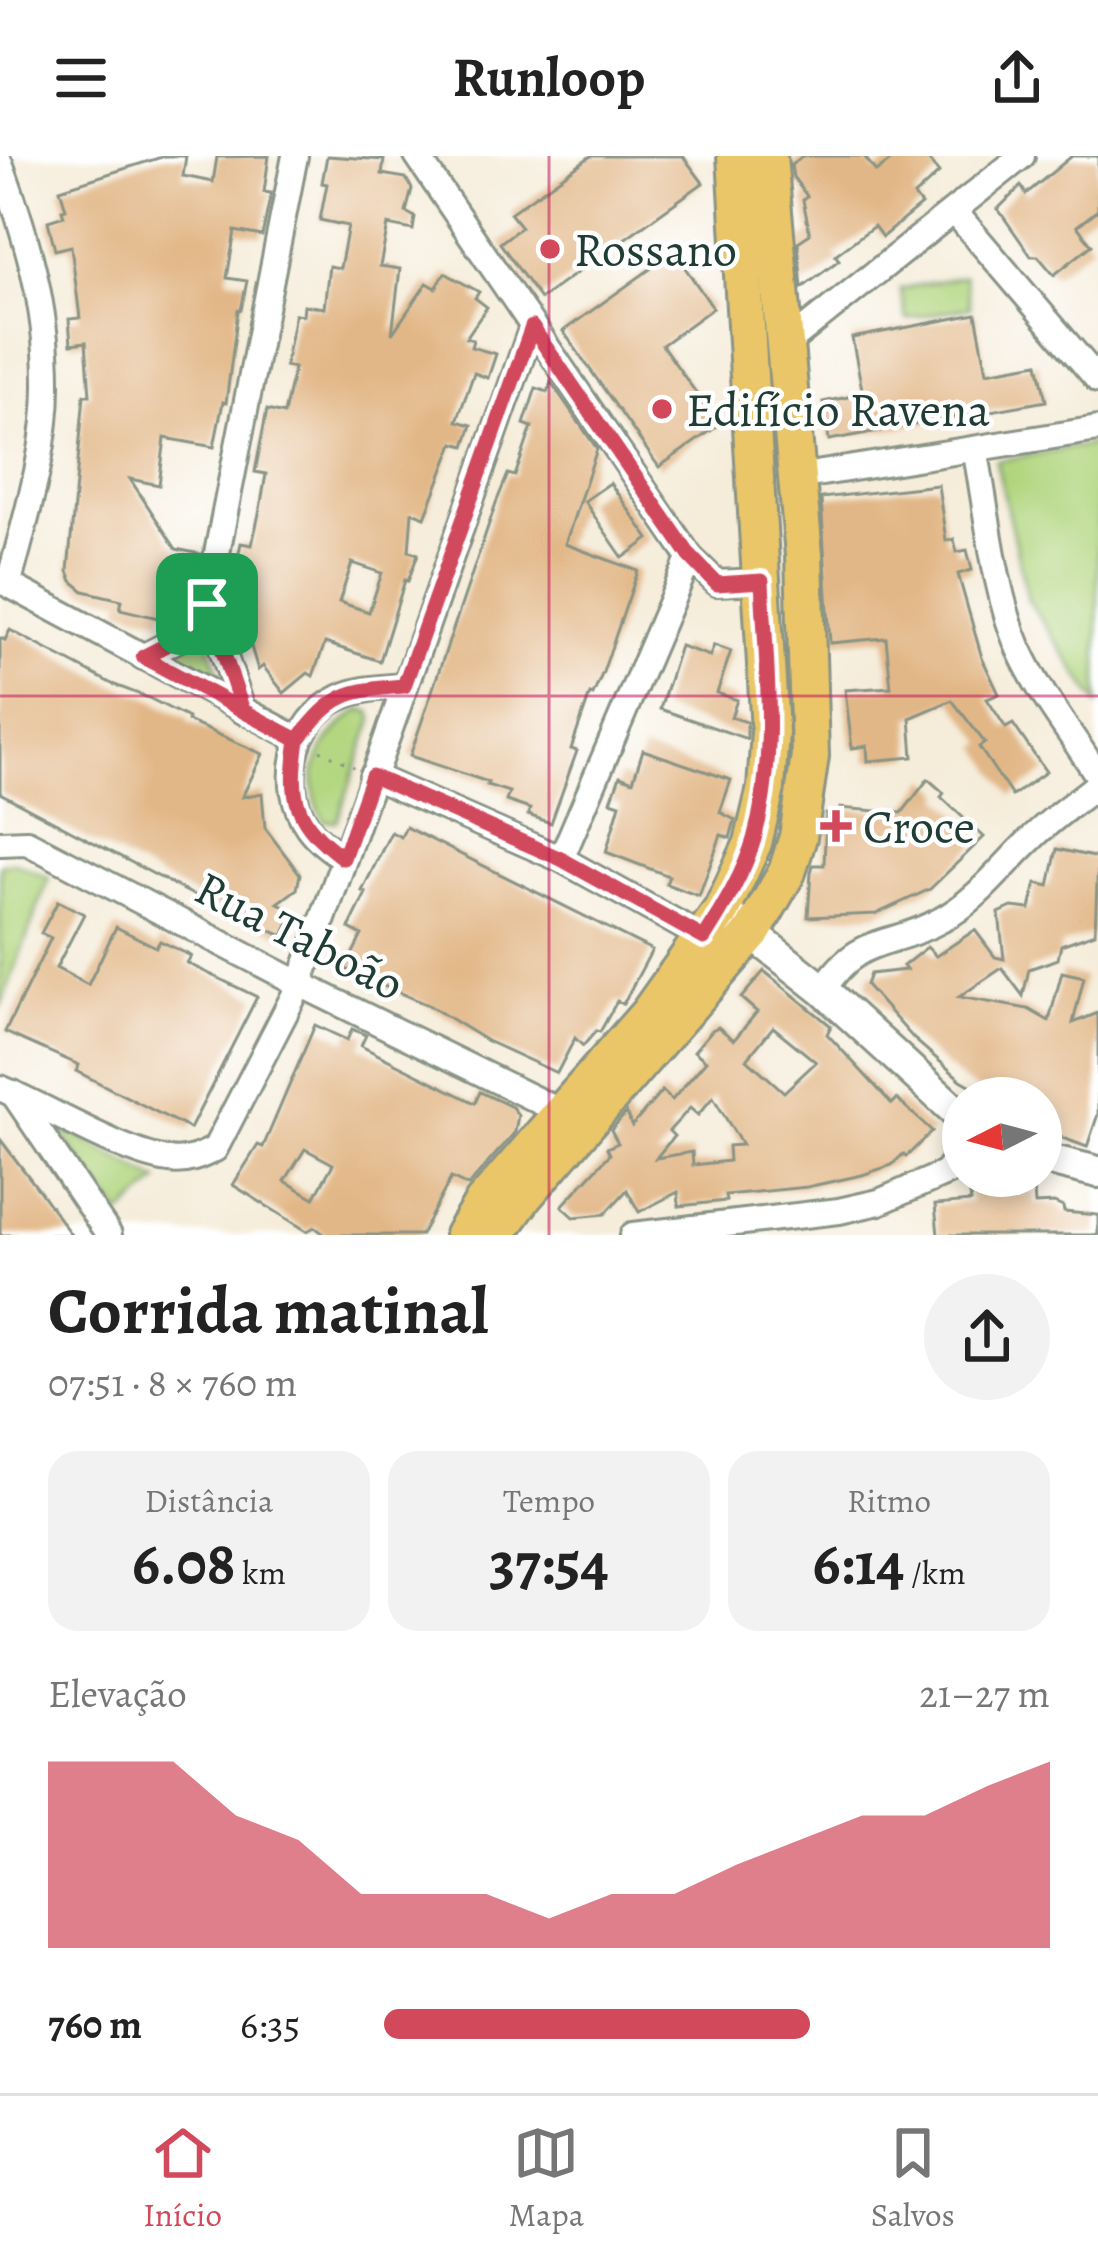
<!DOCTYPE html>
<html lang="pt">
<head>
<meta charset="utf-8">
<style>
  body { margin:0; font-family:Alegreya,serif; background:#f2f2f2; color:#222; height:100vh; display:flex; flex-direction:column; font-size:45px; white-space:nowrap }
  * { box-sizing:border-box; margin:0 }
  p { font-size:39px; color:#767676 }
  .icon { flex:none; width:66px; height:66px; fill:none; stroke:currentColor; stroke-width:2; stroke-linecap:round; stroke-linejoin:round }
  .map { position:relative; height:1079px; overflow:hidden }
  .drawer { display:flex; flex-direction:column; background:#fff; flex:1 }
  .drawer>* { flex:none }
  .needle { width:78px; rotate:264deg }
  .tools { position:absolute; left:942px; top:921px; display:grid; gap:24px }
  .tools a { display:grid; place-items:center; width:120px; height:120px; border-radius:50%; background:#fff; box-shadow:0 6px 18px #0003; font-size:60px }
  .pin { position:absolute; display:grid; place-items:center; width:102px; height:102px; color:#fff; margin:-51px; border-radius:24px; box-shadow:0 6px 18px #0006 }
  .round { display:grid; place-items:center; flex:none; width:126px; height:126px; border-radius:63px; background:#f2f2f2 }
  .head { display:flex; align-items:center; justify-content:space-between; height:204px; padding:0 48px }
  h1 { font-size:66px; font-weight:700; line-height:90px }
  .metrics { display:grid; grid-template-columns:repeat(3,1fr); gap:18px; height:204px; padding:12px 48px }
  .metrics div { display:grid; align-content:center; border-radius:30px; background:#f2f2f2; text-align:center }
  .metrics b { font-size:60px; font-weight:700 }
  .metrics small { font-size:33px; font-weight:400 }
  .metrics p { font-size:33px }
  .chart { height:336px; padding:24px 48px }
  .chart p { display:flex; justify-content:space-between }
  .chart svg { width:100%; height:216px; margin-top:12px; fill:#d1495b; opacity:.7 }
  ul { padding:0 48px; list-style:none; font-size:39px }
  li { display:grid; grid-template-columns:192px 144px 1fr; align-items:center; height:90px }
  li i { height:30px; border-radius:15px; background:#d1495b }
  header { display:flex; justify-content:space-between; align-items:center; height:156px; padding:0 48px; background:#fff; font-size:54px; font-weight:700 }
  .menu { display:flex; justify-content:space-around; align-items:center; height:168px; border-top:3px solid #e0e0e0; background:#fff; font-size:33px; color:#767676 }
  .menu a { display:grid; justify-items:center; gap:6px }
  .menu .current { color:#d1495b }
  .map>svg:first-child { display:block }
  .green { fill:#b1d57e; stroke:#688959; stroke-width:3 }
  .building { fill:#e2b787; fill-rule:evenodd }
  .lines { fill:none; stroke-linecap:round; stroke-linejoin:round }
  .minor-casing { stroke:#8a9486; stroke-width:30 }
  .tertiary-casing { stroke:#8a9486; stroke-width:36 }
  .primary-casing { stroke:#8a9486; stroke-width:42 }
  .path { stroke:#8a9486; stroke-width:3; stroke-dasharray:3 9; stroke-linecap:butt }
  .minor { stroke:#fff; stroke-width:24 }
  .tertiary { stroke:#fff; stroke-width:30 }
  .primary { stroke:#eac669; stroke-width:36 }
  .route-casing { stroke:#fff; stroke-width:24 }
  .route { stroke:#d1495b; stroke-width:15 }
  .grid { fill:none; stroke:#c2185b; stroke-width:3; stroke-opacity:0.55 }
  .poi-dot { fill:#d1495b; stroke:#fff; stroke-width:4.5 }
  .labels { text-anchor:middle; stroke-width:9; stroke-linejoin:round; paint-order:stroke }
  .poi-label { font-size:48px; fill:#1f3d34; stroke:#fff; text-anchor:start }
  .street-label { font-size:48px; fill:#1f3d34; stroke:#fff }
</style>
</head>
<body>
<header><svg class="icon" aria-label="menu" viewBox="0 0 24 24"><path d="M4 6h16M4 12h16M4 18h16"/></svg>Runloop<svg class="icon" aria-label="share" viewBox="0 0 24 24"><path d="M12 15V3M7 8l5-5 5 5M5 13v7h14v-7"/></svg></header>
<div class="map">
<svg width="1098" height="1079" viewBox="0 0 1098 1079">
  <rect width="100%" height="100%" fill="#fff"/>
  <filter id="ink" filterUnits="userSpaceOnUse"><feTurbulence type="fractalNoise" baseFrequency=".00833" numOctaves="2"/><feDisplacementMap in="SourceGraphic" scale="24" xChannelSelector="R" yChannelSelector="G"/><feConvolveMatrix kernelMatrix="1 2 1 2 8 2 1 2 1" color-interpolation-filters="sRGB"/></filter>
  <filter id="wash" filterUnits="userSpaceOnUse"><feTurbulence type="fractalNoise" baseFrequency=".004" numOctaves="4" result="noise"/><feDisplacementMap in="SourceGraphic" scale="48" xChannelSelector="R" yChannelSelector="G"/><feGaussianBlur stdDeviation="2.7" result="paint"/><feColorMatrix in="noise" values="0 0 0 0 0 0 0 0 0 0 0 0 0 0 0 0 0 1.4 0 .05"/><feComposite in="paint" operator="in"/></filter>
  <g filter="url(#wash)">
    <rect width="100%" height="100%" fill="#f5ecd9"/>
    <g class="green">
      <polygon points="964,120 970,151 906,163 900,133"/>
      <polygon points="1098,287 1098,548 1028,444 996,305"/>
      <polygon points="203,469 224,535 167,501"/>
      <path d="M362,553L371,556L373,564L337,665H324C299,620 323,578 362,553Z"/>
      <polygon points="13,706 49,722 0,852 0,709"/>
      <polygon points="55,969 159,1025 121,1059"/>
    </g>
    <g id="blocks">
      <g class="building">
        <polygon points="165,0 186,0 183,20 213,26 217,1 269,0 264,36 271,37 262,80 235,75 227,122 247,125 241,154 238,154 226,247 223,246 214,291 165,282 159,329 130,323 176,393 200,398 195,425 179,428 176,446 163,453 162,463 120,453 122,444 84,435 72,425 68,415 84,239 90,239 86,186 71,188 69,163 80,162 71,90 55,94 48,65 64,60 62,54 66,53 60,33"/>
        <path d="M327,0L384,4L382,18L406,22L412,33L406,56L415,61L413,74L388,69L380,110L400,113L392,178L427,127L436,132L445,117L479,136L475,142L487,151L466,182L473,184L471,191L496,198L488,222L474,217L457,265L472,269L465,290L454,287L425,361L412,356L409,395L418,398L408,425L405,424L380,505L325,487L313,520L308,517L284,537L263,510L258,514L241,457H237L242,433L232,431L241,387L252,389L260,353L266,318L255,316L267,254L284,258L294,212L285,210L295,158L303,159L304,149L324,152L329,110L340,112L348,70L320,64L327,28L322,27ZM352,407L382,417L369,456L339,446Z"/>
        <polygon points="591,0 683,0 703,27 540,143 500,87 521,71 510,57"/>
        <polygon points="803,0 864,0 876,16 897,0 925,0 939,17 914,40 921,49 882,81 874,70 835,99 839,104 802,132 798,86 810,78 803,44 807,40 793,21 791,9"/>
        <polygon points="1072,0 1098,0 1098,54 1077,70 1092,89 1054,119 1038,100 1031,100 998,53 1021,30 1026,38"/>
        <polygon points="674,96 713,152 662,189 719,269 659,311 563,175"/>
        <polygon points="976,158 987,216 1038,207 1046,245 829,284 823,246 863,238 852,182"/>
        <polygon points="551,226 597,293 565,388 638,415 603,516 593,539 590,538 571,593 577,595 551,667 528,659 530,653 506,645 509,636 487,629 488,626 410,600 496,347 508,318 515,320 532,271 524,268 536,232 548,236"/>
        <polygon points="610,327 649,383 623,402 584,345"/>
        <polygon points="938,329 946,385 954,383 957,396 967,394 972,414 958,418 982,502 999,538 987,543 1006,572 1013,568 1046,616 1012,640 979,591 985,587 952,544 910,562 913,601 868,605 867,590 852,592 845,534 891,531 886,482 830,487 821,342"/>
        <polygon points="10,474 112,528 149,542 188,562 187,565 263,598 242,641 262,637 265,672 300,718 297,733 278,747 294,755 283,780 214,750 0,637 0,482 5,484"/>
        <polygon points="714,489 731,495 717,537 737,544 731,561 747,566 747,583 660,553 680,490 710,500"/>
        <polygon points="643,594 731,624 720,656 735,664 730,682 721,679 699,740 666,728 669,720 606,696 620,648 611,645 620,620 633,625"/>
        <polygon points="928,623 944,637 941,641 984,681 930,733 876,758 808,761 811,716 813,709 824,709 826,658 839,659 840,652 902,657"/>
        <polygon points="406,671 652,794 623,848 617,845 600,876 596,875 583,890 575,882 557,917 487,885 430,850 345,813 362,779 349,772 366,737 362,735 391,676 401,681"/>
        <polygon points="1057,693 1098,702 1095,777 1061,789 1058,803 1029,813 1023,840 1002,812 959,841 1028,853 1049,865 1062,816 1084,821 1073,867 1098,857 1098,958 1087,991 1041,974 1041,942 993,942 961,924 914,883 866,829 870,818 906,814 903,810 927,791 936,800 975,774 995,801 1004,803 999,757 1012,751 1030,753 1036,727 1049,730"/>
        <polygon points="58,745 84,758 56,812 88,829 116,771 156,791 160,785 191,800 187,807 257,841 190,973 76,915 79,909 5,876 51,782 41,777"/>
        <path d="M764,815L831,870L827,878L892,948L897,943L932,975L906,1001L903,998L892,1009L862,1019L807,1031L725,1039L726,1045L679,1050L678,1036L639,1056L627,1034L605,1058L574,1061L562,1050L610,998L607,992L618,987L611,974L626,957L632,970L662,935L672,944L706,905L694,895L712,874L718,871L734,884L757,856L741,842ZM773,871L816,906L784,936L747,903ZM713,941L742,989L728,990L729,1005L693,1009L692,996L656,1002L674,980L669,975L690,952L698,959Z"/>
        <path d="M315,869L347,884L352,873L366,879L361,890L475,947L480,936L512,951L518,959L515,976L468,1030L451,1022L421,1079H325L315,1071L307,1075L233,1029L258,989L263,991L266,984ZM305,993L333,1008L314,1042L285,1025Z"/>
        <polygon points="0,983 38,1033 71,1079 0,1079"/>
        <polygon points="997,1030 998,1039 1034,1036 1035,1048 1054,1047 1063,1051 1064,1056 1098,1059 1098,1079 938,1079 935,1049 971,1046 969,1034"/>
      </g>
    </g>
  </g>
  <g filter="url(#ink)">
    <use href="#blocks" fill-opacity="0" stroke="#8a9486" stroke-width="3"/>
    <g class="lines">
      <defs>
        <g id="minor">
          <polyline points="417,0 690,401 717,427 762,425"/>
          <path d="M0,7C26,78 47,149 47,225C48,292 26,361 9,426"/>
          <polyline points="954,55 1098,224"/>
          <polyline points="784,190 1022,0"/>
          <path d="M975,293C988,358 993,432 1019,493C1039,538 1072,578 1098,620"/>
          <polyline points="797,321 1098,273"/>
          <polyline points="0,424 298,583"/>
          <polyline points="207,448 243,555"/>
          <polyline points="143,501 180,482 207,448 295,0"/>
          <polyline points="372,620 561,703 704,782"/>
          <polyline points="0,687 27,686 300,828 561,956"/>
          <path d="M343,702C331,693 317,684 308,671C279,630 292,564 339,542C359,532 382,532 404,530"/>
          <polyline points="561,703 690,401"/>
          <path d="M823,834C859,777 889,793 941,764C977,745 1002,710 1032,682C1052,662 1076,646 1098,628"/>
          <path d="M0,932C47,951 123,998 169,1004C186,1007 201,1000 215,993L300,828L532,171"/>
          <polyline points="13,937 109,1079"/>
          <polyline points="963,989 946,1017 963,1009"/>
          <polyline points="633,1079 839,1055 879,1046 946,1017"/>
        </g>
        <g id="tertiary">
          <polyline points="722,754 823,834 963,962"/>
          <polyline points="1041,1002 1098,1016"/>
        </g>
        <g id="primary">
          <polyline points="463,1079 483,1047 649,857 722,754 753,687 766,632 770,576 736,0"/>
          <polyline points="496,1079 524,1040 752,777 787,716 798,681 810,600 804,399 768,0"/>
        </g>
      </defs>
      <use href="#minor" class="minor-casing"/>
      <use href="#tertiary" class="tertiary-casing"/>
      <use href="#primary" class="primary-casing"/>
      <polyline class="path" points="320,594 354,611"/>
      <use href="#minor" class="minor"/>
      <use href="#tertiary" class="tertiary"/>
      <use href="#primary" class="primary"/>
    </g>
  </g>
  <g class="lines" filter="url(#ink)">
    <defs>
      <path id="route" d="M207,448L180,482L143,501L298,584C289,643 294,665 343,702L372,620L561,703L704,782C723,752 744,717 754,683C778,599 766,511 762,425L717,428L690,400L532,171L404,530C345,535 335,537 298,584L243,555L207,448"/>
    </defs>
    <use href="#route" class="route-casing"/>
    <use href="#route" class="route"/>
  </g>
  <path class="grid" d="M549,0V1079M0,540H1098"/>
  <g class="poi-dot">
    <circle cx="550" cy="93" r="12"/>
    <circle cx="662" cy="253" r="12"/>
    <path d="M830 652h12v12h12v12h-12v12h-12v-12h-12v-12h12z"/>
  </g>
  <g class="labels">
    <g class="poi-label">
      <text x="574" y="110">Rossano</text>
      <text x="686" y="270">Edifício Ravena</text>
      <text x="863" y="687">Croce</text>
    </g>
    <g class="street-label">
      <text transform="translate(300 779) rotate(27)" y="17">Rua Taboão</text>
    </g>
  </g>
</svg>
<div class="tools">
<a><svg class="needle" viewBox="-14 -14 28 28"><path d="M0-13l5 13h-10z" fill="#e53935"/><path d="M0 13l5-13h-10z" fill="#767676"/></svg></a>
</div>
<div class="pin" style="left:207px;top:448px;background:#1e9e55"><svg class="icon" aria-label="arrive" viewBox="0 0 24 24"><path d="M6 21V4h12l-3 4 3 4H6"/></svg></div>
</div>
<section class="drawer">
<div class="head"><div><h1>Corrida matinal</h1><p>07:51 · 8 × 760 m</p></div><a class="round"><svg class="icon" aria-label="share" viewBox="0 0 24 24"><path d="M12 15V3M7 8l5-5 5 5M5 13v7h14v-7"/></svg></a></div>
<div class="metrics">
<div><p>Distância</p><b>6.08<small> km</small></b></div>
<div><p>Tempo</p><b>37:54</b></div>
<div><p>Ritmo</p><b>6:14<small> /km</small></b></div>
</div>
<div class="chart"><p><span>Elevação</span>21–27 m</p>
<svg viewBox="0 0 160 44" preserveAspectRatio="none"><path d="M0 44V6L10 6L20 6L30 17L40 22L50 33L60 33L70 33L80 38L90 33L100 33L110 27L120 22L130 17L140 17L150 11L160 6V44z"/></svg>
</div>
<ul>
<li><b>760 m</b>6:35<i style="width:64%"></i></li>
</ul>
</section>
<nav class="menu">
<a class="current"><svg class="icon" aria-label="home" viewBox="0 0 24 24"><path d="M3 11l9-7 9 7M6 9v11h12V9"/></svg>Início</a>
<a><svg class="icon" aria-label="map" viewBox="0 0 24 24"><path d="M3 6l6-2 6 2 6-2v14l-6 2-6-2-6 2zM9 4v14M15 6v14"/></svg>Mapa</a>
<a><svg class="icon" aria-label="saved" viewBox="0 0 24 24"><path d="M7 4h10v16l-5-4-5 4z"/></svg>Salvos</a>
</nav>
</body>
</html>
